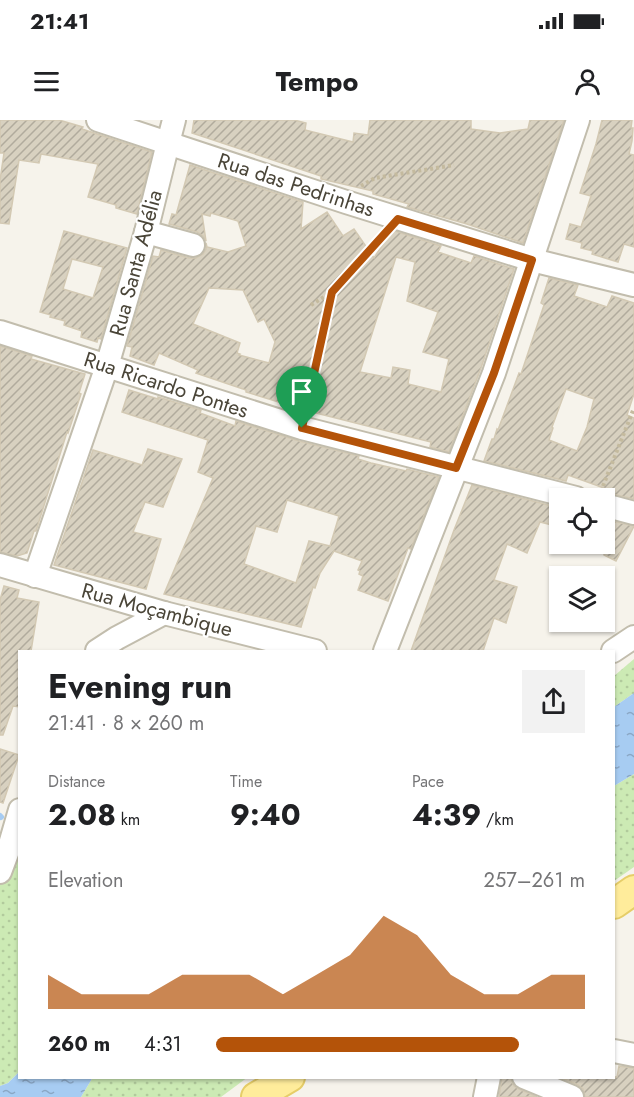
<!DOCTYPE html>
<html lang="en">
<head>
<meta charset="utf-8">
<style>
  body { margin:0; font-family:Jost,sans-serif; background:#f2f2f2; color:#202124; height:100vh; display:flex; flex-direction:column; font-size:22px; white-space:nowrap }
  * { box-sizing:border-box; margin:0 }
  p { font-size:20px; color:#757577 }
  .icon { flex:none; width:33px; height:33px; fill:none; stroke:currentColor; stroke-width:2; stroke-linecap:round; stroke-linejoin:round }
  .map { position:relative; flex:1; overflow:hidden }
  .drawer { position:absolute; left:18px; top:530px; width:597px; height:429px; display:flex; flex-direction:column; background:#fff; border-radius:0px; box-shadow:0 2px 4px #0004 }
  .drawer>* { flex:none }
  .tools { position:absolute; left:549px; top:368px; display:grid; gap:12px }
  .tools a { display:grid; place-items:center; width:66px; height:66px; border-radius:0px; background:#fff; box-shadow:0 2px 4px #0004; font-size:30px }
  .pin { position:absolute; display:grid; place-items:center; width:51px; height:51px; color:#fff; margin:-62px -26px; border-radius:50% 50% 50% 0; rotate:-45deg; box-shadow:0 0 6px #0007 }
  .pin .icon { rotate:45deg }
  .round { display:grid; place-items:center; flex:none; width:63px; height:63px; border-radius:0px; background:#f2f2f2 }
  .headline { display:flex; align-items:center; justify-content:space-between; height:102px; padding:0 30px }
  h1 { font-size:33px; font-weight:700; line-height:45px }
  .figures { display:grid; grid-template-columns:repeat(3,1fr); gap:9px; height:102px; padding:6px 30px }
  .figures div { display:grid; align-content:center }
  .figures b { font-size:30px; font-weight:700 }
  .figures small { font-size:16px; font-weight:400 }
  .figures p { font-size:16px }
  .chart { height:168px; padding:12px 30px }
  .chart p { display:flex; justify-content:space-between }
  .chart svg { width:100%; height:108px; margin-top:6px; fill:#b45309; opacity:.7 }
  ul { padding:0 30px; list-style:none; font-size:20px }
  li { display:grid; grid-template-columns:96px 72px 1fr; align-items:center; height:45px }
  li i { height:15px; border-radius:8px; background:#b45309 }
  .status { display:flex; justify-content:space-between; align-items:center; height:42px; padding:0 30px; background:#fff; direction:ltr }
  .status svg { height:16px; fill:currentColor }
  header { display:flex; justify-content:space-between; align-items:center; height:78px; padding:0 30px; background:#fff; font-size:27px; font-weight:700 }
  .map>svg:first-child { display:block }
  .grass { fill:url(#grass-dots) }
  .water { fill:url(#water-ripples) }
  .lines { fill:none; stroke-linecap:round; stroke-linejoin:round }
  .stream { stroke:#a7ccf2; stroke-width:6 }
  .building { fill:url(#building-hatch); stroke:#d3c9b3; stroke-width:1.5; fill-rule:evenodd }
  .minor-casing { stroke:#c2bdad; stroke-width:26 }
  .major-casing { stroke:#e6cd68; stroke-width:32 }
  .path { stroke:#c4ba9e; stroke-width:4; stroke-dasharray:3 3; stroke-linecap:butt }
  .minor { stroke:#fff; stroke-width:22 }
  .major { stroke:#ffec9b; stroke-width:28 }
  .route-casing { stroke:#fff; stroke-width:12 }
  .route { stroke:#b45309; stroke-width:8 }
  .labels { text-anchor:middle; stroke-width:4.5; stroke-linejoin:round; paint-order:stroke }
  .street-label { font-size:21px; fill:#4a4538; stroke:#fff }
</style>
</head>
<body>
<div class="status"><b>21:41</b><svg viewBox="0 0 49 12"><path d="M0 12V9h3v3zM5 12V6h3v6zM10 12V3h3v9zM15 12V0h3v12zM26 1h20v11H26zM47 4h2v5h-2z"/></svg></div>
<header><svg class="icon" aria-label="menu" viewBox="0 0 24 24"><path d="M4 6h16M4 12h16M4 18h16"/></svg>Tempo<svg class="icon" aria-label="person" viewBox="0 0 24 24"><circle cx="12" cy="8" r="4"/><path d="M4 21q1-7 8-7t8 7"/></svg></header>
<div class="map">
<svg width="634" height="977" viewBox="0 0 634 977">
  <defs>
    <pattern id="grass-dots" width="8" height="8" patternUnits="userSpaceOnUse" patternTransform="scale(1.5)"><rect width="8" height="8" fill="#cceab4"/><path d="M2 2h.1M6 6h.1" fill="none" stroke="#b1ca9c" stroke-width="1.8" stroke-linecap="round"/></pattern>
    <pattern id="water-ripples" width="26" height="14" patternUnits="userSpaceOnUse" patternTransform="scale(1.5)"><rect width="26" height="14" fill="#a7ccf2"/><path d="M2 4q2-2 4 0t4 0M15 11q2-2 4 0t4 0" fill="none" stroke="#8aa7c5"/></pattern>
    <pattern id="building-hatch" width="6" height="6" patternUnits="userSpaceOnUse" patternTransform="scale(1.5)"><rect width="6" height="6" fill="#d8d1c0"/><path d="M-1 1l2-2M0 6l6-6M5 7l2-2" fill="none" stroke="#b1ab9d"/></pattern>
  </defs>
  <rect width="100%" height="100%" fill="#f6f3eb"/>
  <g class="grass">
    <polygon points="634,539 634,573 614,587 614,556"/>
    <polygon points="634,654 634,747 614,761 614,666"/>
    <polygon points="19,727 19,952 8,963 0,966 0,737"/>
    <polygon points="93,957 248,957 221,977 81,977"/>
  </g>
  <g class="water">
    <polygon points="634,573 634,654 614,666 614,587"/>
    <polygon points="19,952 20,957 93,957 81,977 0,977 0,966 8,963"/>
  </g>
  <g class="lines">
    <polyline class="stream" points="0,696 1,697"/>
  </g>
  <g class="building">
    <polygon points="0,0 59,0 83,7 82,9 152,32 137,94 116,88 116,85 88,77 98,44 41,34 39,43 19,40 9,104 0,103 0,60 4,33 0,33"/>
    <polygon points="194,0 294,0 306,3 305,10 353,22 354,13 368,15 370,0 471,0 471,9 500,13 528,9 530,0 564,0 523,123 467,104 407,87 409,84 373,74 373,71 321,59 321,56 192,13"/>
    <polygon points="602,0 632,0 631,8 633,8 632,21 629,34 634,35 634,127 624,124 618,142 592,134 593,131 581,128 582,123 566,119 570,104 581,107 591,76 580,73 596,24"/>
    <path d="M190,45L303,82L301,109L327,92L343,116L354,109L374,138L392,110L441,126L438,132L471,143L474,136L514,149L481,248L449,332L430,327L431,322L308,291L246,272V270L196,253L198,250L159,233L154,245L130,236L132,227L127,226L153,136L159,137L161,130L189,138H196L203,134L206,129V123L207,127L228,132L246,126L238,101L211,93L210,96L202,94L206,121L203,116L197,112L169,104L172,94L176,95ZM396,137L415,142L407,181L438,192L423,232L449,239L441,272L408,264L410,250L393,247L391,258L360,252ZM209,168L243,170L258,202L264,199L275,222L269,243L239,235L240,234L237,233L240,223L193,204Z"/>
    <path d="M64,111L127,128L101,219L98,218L97,222L81,217L82,211L64,205L65,201L50,197L51,195L40,192ZM72,139L103,147L93,178L63,169Z"/>
    <path d="M549,158L578,165L574,176L607,187L612,176L634,183V274L627,295L634,298V379L604,372V368L568,355L566,361L484,341L492,319H494L497,309L498,310L519,253L521,254L544,185L541,183ZM566,269L594,279L587,307L577,331L549,320L553,308L552,307Z"/>
    <polygon points="0,226 32,236 31,239 85,254 79,273 81,274 68,313 67,312 36,411 34,411 27,433 17,436 0,432"/>
    <path d="M129,270L158,279V277L201,290L200,293L235,306L236,301L299,321L359,336L358,339L371,343L406,351L407,349L439,357L411,429L408,428L388,481L358,470L363,456L359,454L360,451L358,450L362,441L334,431L320,453L315,468L313,467L301,507L164,474L213,358L198,352L208,320L122,292ZM287,380L339,396L330,426L309,421L296,463L244,444L256,406L277,412Z"/>
    <polygon points="148,329 182,339 163,387 145,382 133,412 161,419 146,469 54,445 93,330 142,345"/>
    <polygon points="472,365 560,388 560,407 540,402 527,433 507,424 494,460 517,467 506,503 494,498 483,531 411,531 454,410"/>
    <polygon points="604,399 634,406 616,441 604,435"/>
    <polygon points="4,466 19,470 17,478 39,482 31,531 20,531 20,587 13,586 3,615 0,615 0,480"/>
    <polygon points="0,629 19,635 3,683 0,682"/>
    <polygon points="619,946 634,948 634,977 585,977 583,969 578,965 559,957 617,957"/>
    <polygon points="502,957 511,959 514,966 519,969 537,977 499,977"/>
  </g>
  <g class="lines">
    <defs>
      <g id="minor">
        <polyline points="98,0 346,82 532,140 634,165"/>
        <polyline points="146,112 193,125"/>
        <polyline points="0,212 302,308 576,378"/>
        <polyline points="604,385 634,393"/>
        <polyline points="0,445 164,493 315,531"/>
        <polyline points="35,456 107,246 146,112 168,23 174,0"/>
        <polyline points="97,531 117,518 164,493"/>
        <polyline points="385,531 494,253 578,0"/>
        <polyline points="613,531 634,517"/>
        <polyline points="0,752 9,728 20,690"/>
        <polyline points="614,931 634,935"/>
        <polyline points="524,957 572,977"/>
        <polyline points="485,977 489,957"/>
      </g>
      <g id="major">
        <polyline points="614,784 634,770"/>
        <polyline points="256,977 290,957"/>
      </g>
    </defs>
    <use href="#minor" class="minor-casing"/>
    <use href="#major" class="major-casing"/>
    <g class="path">
      <polyline points="361,66 375,58 454,45"/>
      <polyline points="311,185 332,172 383,115"/>
      <polyline points="306,288 332,172"/>
      <polyline points="603,366 634,288"/>
    </g>
    <use href="#minor" class="minor"/>
    <use href="#major" class="major"/>
  </g>
  <g class="lines">
    <defs>
      <polygon id="route" points="398,99 532,140 494,253 456,348 302,308 332,172"/>
    </defs>
    <use href="#route" class="route-casing"/>
    <use href="#route" class="route"/>
  </g>
  <g class="labels">
    <g class="street-label">
      <text transform="translate(296 65) rotate(18)" y="7">Rua das Pedrinhas</text>
      <text transform="translate(136 143) rotate(-75)" y="7">Rua Santa Adélia</text>
      <text transform="translate(166 265) rotate(18)" y="7">Rua Ricardo Pontes</text>
      <text transform="translate(157 490) rotate(15)" y="7">Rua Moçambique</text>
    </g>
  </g>
</svg>
<div class="tools">
<a><svg class="icon" aria-label="locate" viewBox="0 0 24 24"><circle cx="12" cy="12" r="6"/><path d="M12 2v4M12 18v4M2 12h4M18 12h4"/></svg></a>
<a><svg class="icon" aria-label="layers" viewBox="0 0 24 24"><path d="M12 4l9 5-9 5-9-5zM3 14l9 5 9-5"/></svg></a>
</div>
<div class="pin" style="left:302px;top:308px;background:#1e9e55"><svg class="icon" aria-label="arrive" viewBox="0 0 24 24"><path d="M6 21V4h12l-3 4 3 4H6"/></svg></div>
<section class="drawer">
<div class="headline"><div><h1>Evening run</h1><p>21:41 · 8 × 260 m</p></div><a class="round"><svg class="icon" aria-label="share" viewBox="0 0 24 24"><path d="M12 15V3M7 8l5-5 5 5M5 13v7h14v-7"/></svg></a></div>
<div class="figures">
<div><p>Distance</p><b>2.08<small> km</small></b></div>
<div><p>Time</p><b>9:40</b></div>
<div><p>Pace</p><b>4:39<small> /km</small></b></div>
</div>
<div class="chart"><p><span>Elevation</span>257–261 m</p>
<svg viewBox="0 0 160 44" preserveAspectRatio="none"><path d="M0 44V30L10 38L20 38L30 38L40 30L50 30L60 30L70 38L80 30L90 22L100 6L110 14L120 30L130 38L140 38L150 30L160 30V44z"/></svg>
</div>
<ul>
<li><b>260 m</b>4:31<i style="width:82%"></i></li>
</ul>
</section>
</div>
</body>
</html>
